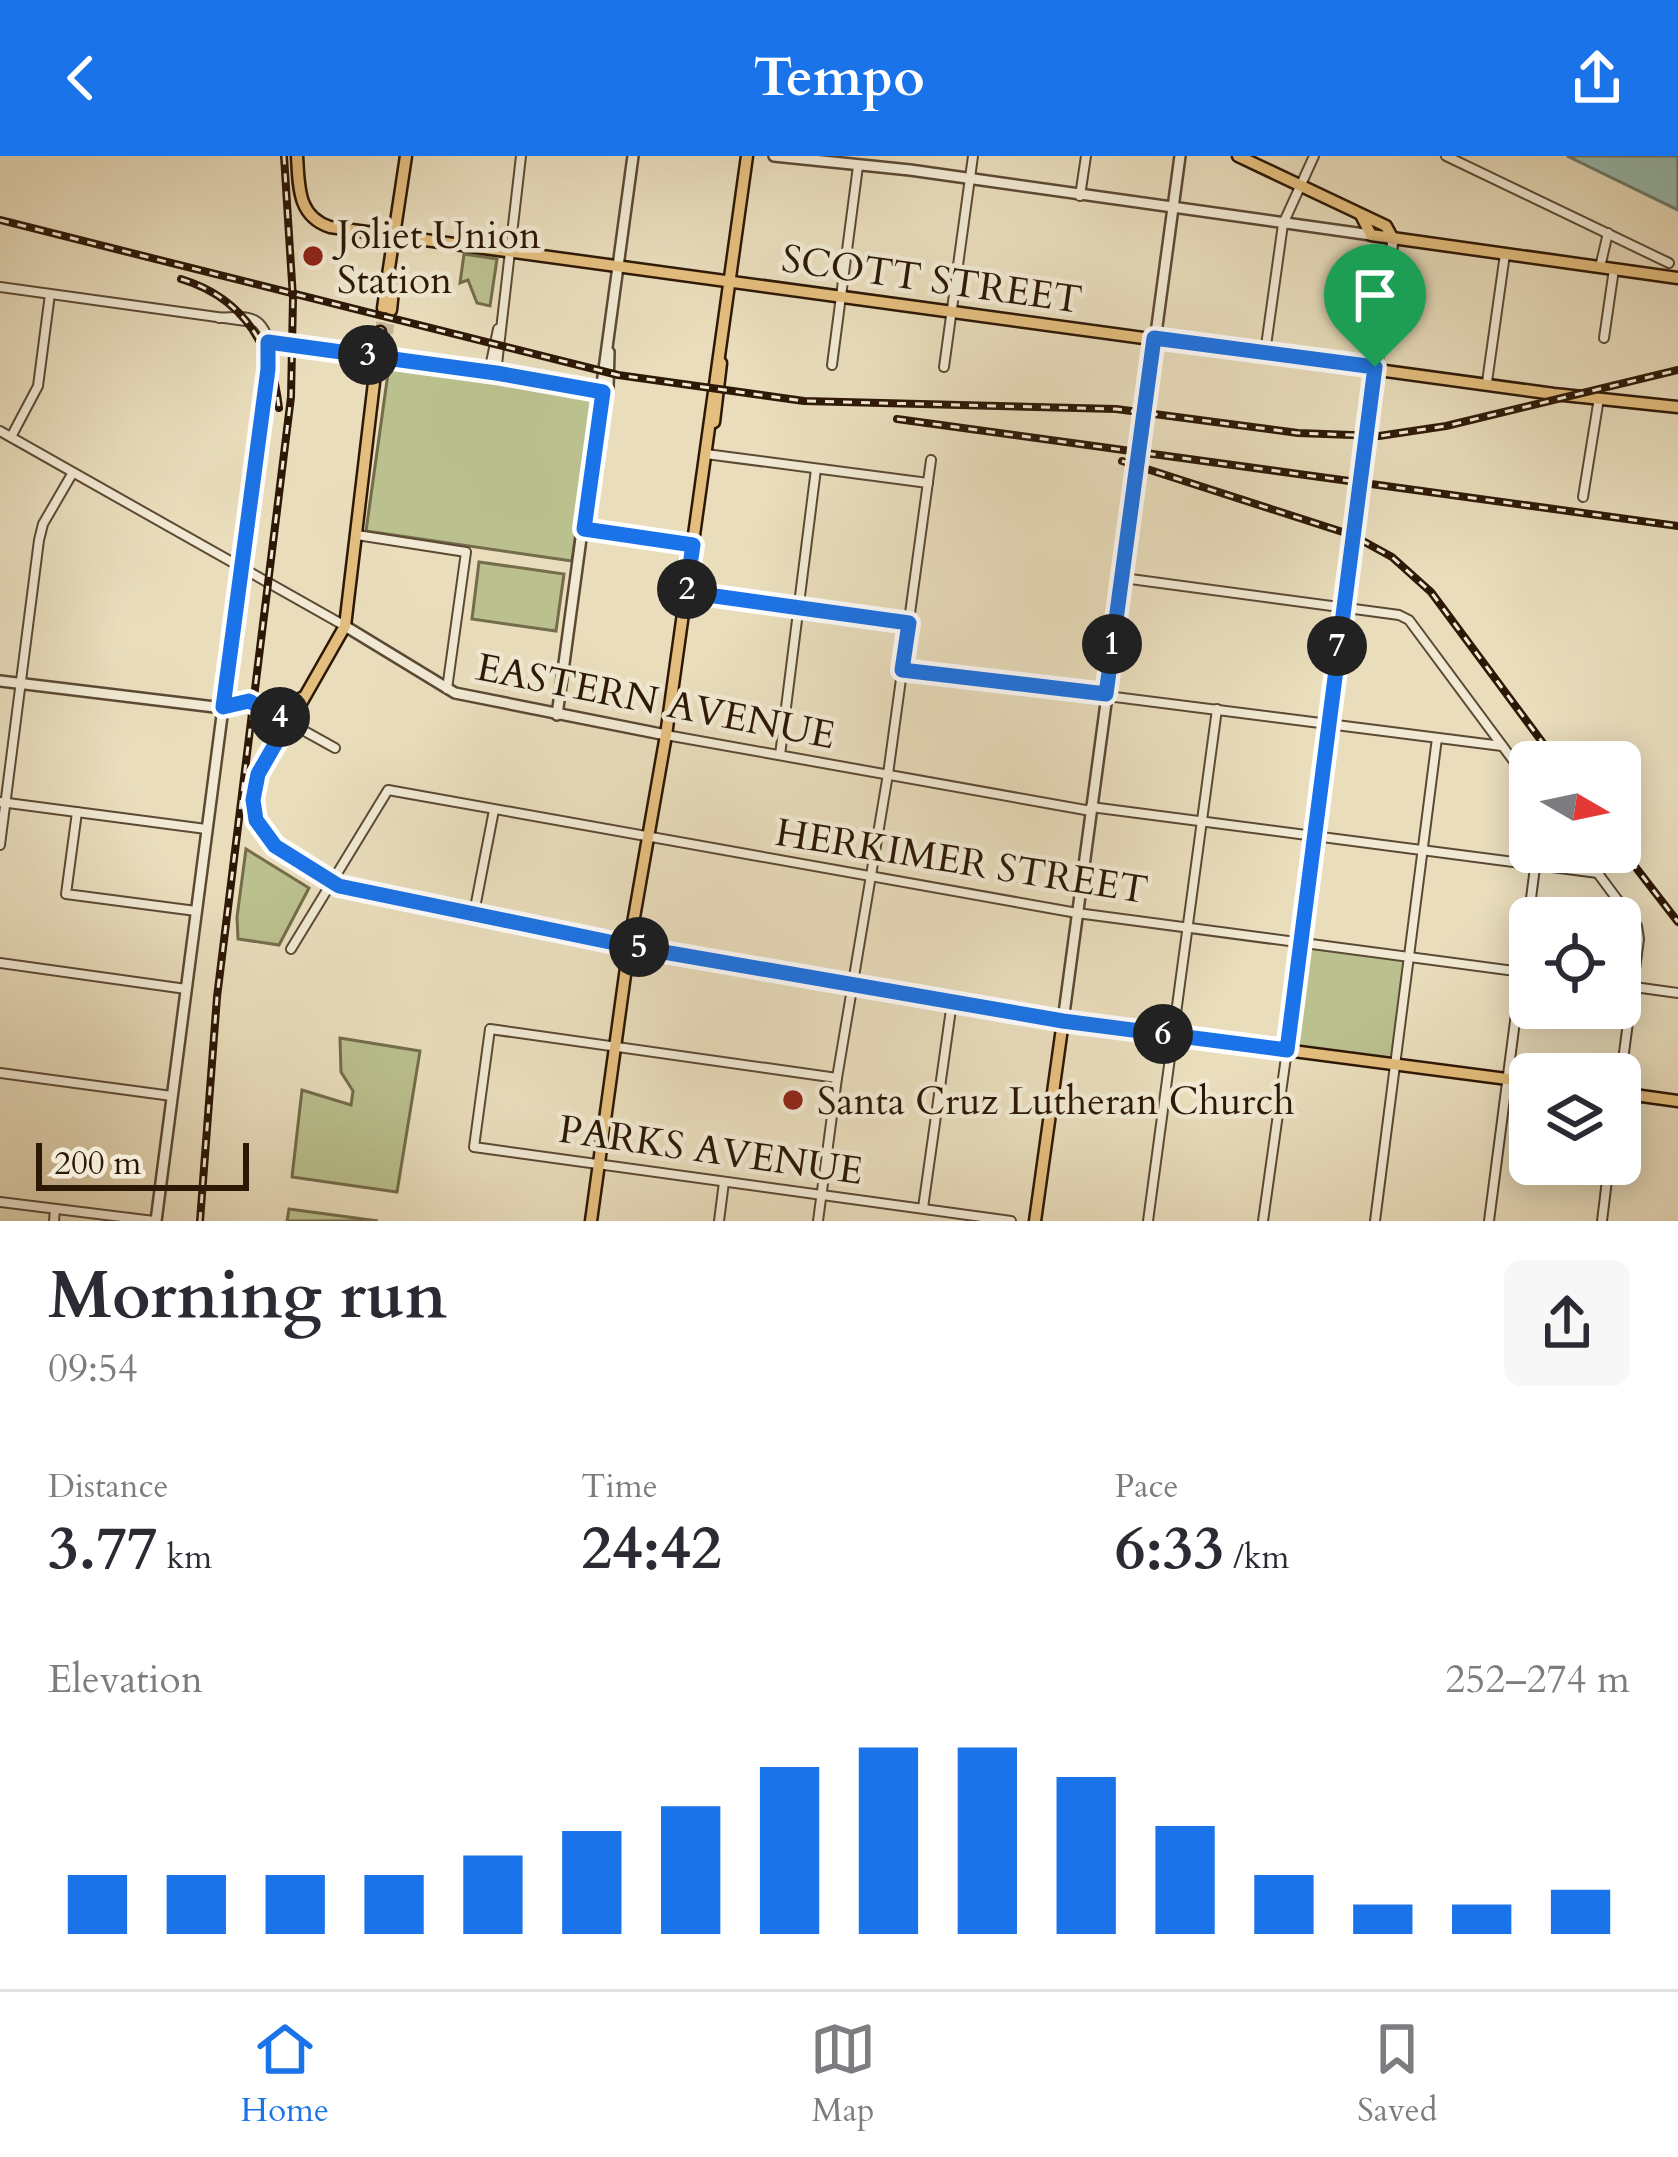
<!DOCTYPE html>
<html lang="en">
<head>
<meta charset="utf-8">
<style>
  body { margin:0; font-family:Cardo,serif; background:#f7f7f7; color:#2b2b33; height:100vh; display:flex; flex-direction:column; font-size:45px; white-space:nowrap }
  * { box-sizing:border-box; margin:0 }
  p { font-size:39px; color:#7c7c81 }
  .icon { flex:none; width:66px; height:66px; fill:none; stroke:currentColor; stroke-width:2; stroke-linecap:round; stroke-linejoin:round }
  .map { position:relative; height:1065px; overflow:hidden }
  .panel { display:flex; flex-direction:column; background:#fff; flex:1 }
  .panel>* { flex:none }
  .needle { width:78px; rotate:99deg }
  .fabs { position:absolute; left:1509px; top:585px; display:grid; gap:24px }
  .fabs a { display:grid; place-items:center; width:132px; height:132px; border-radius:18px; background:#fff; box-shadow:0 6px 30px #0003; font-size:60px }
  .scale { position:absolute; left:36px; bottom:30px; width:213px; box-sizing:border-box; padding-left:12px; border:6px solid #2d1806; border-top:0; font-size:33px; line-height:42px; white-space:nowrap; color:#2d1806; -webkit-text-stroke:9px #f1e9d3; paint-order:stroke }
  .pin { position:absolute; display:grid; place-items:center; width:102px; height:102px; color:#fff; margin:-123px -51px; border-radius:50% 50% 50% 0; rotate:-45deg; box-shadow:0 0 12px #0007 }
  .pin .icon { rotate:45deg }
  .km { position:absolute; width:60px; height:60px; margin:-30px; border-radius:50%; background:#222; color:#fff; font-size:33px; line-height:60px; text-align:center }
  .round { display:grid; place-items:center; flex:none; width:126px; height:126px; border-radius:18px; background:#f7f7f7 }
  .headline { display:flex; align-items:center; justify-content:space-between; height:204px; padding:0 48px }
  h1 { font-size:66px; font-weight:600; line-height:90px }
  .figures { display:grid; grid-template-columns:repeat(3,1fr); gap:18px; height:204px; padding:12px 48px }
  .figures div { display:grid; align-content:center }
  .figures b { font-size:60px; font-weight:600 }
  .figures small { font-size:33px; font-weight:400 }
  .figures p { font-size:33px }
  .chart { height:336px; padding:24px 48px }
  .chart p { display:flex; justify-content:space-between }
  .chart svg { width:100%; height:216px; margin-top:12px; stroke:#1a73e8; stroke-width:6 }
  header { display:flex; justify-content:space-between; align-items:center; height:156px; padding:0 48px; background:#1a73e8; color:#fff; font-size:54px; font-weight:600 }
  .menu { display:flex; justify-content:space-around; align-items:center; height:168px; border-top:3px solid #e1e1e2; background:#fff; font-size:33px; color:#7c7c81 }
  .menu a { display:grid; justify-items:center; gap:6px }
  .menu .current { color:#1a73e8 }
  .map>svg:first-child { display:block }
  .green { fill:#bac08e; stroke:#746c4a; stroke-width:3 }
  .water { fill:#97bcaf; stroke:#6d7a6b; stroke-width:3 }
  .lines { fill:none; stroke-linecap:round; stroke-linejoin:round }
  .primary-tunnel { stroke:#c3b698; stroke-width:10; stroke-dasharray:10 5; stroke-linecap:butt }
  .minor-casing { stroke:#5c4934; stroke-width:12 }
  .tertiary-casing { stroke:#5c4934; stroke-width:14 }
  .primary-casing { stroke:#2d1806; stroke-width:15 }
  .minor { stroke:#f1e9d3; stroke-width:8 }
  .tertiary { stroke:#f1e9d3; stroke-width:9 }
  .primary { stroke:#e4be7e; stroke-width:10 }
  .rail-casing { stroke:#2d1806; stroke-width:8 }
  .rail { stroke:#f1e9d3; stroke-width:3; stroke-dasharray:9; stroke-linecap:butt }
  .route-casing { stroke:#fff; stroke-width:24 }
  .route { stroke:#1a73e8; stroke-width:15 }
  .poi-dot { fill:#8f2418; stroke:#f1e9d3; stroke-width:4.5 }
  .labels { text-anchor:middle; stroke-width:9; stroke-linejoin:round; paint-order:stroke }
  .poi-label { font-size:39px; fill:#2d1806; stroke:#f1e9d3; text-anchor:start }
  .street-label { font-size:39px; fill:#2d1806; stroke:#f1e9d3 }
</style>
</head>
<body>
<header><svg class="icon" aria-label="back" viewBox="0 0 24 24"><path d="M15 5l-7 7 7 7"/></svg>Tempo<svg class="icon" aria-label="share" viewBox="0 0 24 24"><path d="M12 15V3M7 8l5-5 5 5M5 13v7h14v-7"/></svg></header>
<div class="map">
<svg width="1678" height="1065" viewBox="0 0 1678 1065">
  <rect width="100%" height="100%" fill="#e9ddbc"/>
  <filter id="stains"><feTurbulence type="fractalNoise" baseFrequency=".00167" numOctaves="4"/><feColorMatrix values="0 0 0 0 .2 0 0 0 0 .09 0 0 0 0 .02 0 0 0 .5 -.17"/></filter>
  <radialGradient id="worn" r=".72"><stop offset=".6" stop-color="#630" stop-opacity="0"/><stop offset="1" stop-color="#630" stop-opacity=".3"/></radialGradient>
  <g class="green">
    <polygon points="464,98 497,103 490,150 477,147 468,124 460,127"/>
    <polygon points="389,210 594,242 572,405 366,375"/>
    <polygon points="479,406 564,418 556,475 472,463"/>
    <polygon points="246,693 309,732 279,789 238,783 237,761"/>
    <polygon points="1301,791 1408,803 1395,907 1289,892"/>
    <polygon points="340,882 420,895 397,1036 292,1021 302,934 351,949 353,935 341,916"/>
    <polygon points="289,1053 378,1065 287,1065"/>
  </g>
  <polygon class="water" points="1567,0 1678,0 1678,54"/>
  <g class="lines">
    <g class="primary-tunnel">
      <polyline points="380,176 383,152"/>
      <polyline points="388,178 391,154"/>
    </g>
    <defs>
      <g id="minor">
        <polyline points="1446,0 1669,107"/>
        <polyline points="1080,40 1086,0"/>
        <polyline points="1600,111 1608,77"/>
        <polyline points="0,131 253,166"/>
        <path d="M219,162C252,159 263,160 271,194L223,552"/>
        <polyline points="1604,182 1614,113"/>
        <polyline points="268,186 496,217 601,236"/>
        <polyline points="1265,197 1283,68 1314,0"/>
        <polyline points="832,209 858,10"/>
        <polyline points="944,211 973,0"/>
        <polyline points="489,216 498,173"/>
        <polyline points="496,217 521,0"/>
        <polyline points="263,219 268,186"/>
        <polyline points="1487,226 1505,98"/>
        <polyline points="0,275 345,470"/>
        <polyline points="11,281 38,230 50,138"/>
        <polyline points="706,298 928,327"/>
        <polyline points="1583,341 1599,242"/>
        <polyline points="584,373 693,389"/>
        <polyline points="357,379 466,396 447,533"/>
        <polyline points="1123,422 1399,459 1409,464 1530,627"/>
        <polyline points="687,436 909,468"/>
        <polyline points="902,514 1502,590"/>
        <polyline points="290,567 335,592"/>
        <polyline points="666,579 1091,655"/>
        <polyline points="780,599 816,313"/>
        <polyline points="0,646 206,673"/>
        <polyline points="1091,651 1598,717"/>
        <polyline points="77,656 66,738 196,755"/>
        <polyline points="0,689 39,384 43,368 72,318"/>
        <polyline points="1582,696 1637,770 1639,783 1620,927"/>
        <polyline points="474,757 494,654"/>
        <polyline points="291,793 388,634 1077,757 1530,817"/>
        <polyline points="0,807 186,833"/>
        <polyline points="1620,829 1678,837"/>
        <polyline points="0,917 172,940"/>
        <polyline points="837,922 490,873 474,991 1011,1065"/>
        <polyline points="0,1046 154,1065"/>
        <polyline points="923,1052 952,846"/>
        <polyline points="54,1065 55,1053"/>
        <polyline points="719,1065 724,1026"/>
        <polyline points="818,1065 837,922 888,618 931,304"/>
        <polyline points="1148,1065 1217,553"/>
        <polyline points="1263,1065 1287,894"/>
        <polyline points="1375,1065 1437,582"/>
        <polyline points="1489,1065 1537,696"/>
        <polyline points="1602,1065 1609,1008"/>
      </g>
      <g id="tertiary">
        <polyline points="774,0 910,14 1371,79"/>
        <polyline points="603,236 608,231 609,196"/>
        <polyline points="345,470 455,537 666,579"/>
        <polyline points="0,525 223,552 249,546 288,566"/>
        <polyline points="557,559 633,0"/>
        <polyline points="1063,865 1180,0"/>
        <polyline points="1287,894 1393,83"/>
        <polyline points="156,1065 223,552"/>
      </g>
      <g id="primary">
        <path d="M297,0C299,30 297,60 330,71L1554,238L1678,251"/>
        <polyline points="1238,0 1386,70 1393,83"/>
        <polyline points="1361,59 1371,79 1678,122"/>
        <polyline points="383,152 406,0"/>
        <polyline points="391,154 394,125"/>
        <polyline points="380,176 345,470 255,628 256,664 275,690 348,733 629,790 1063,865 1530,926"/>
        <polyline points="714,266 721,207"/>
        <polyline points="257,548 281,550 302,542"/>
        <polyline points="1620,937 1678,945"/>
        <polyline points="591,1065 629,790 666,579 747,0"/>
        <polyline points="1035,1065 1063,865"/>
      </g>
    </defs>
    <use href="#minor" class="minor-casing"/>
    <use href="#tertiary" class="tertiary-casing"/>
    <use href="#primary" class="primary-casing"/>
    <use href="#minor" class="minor"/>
    <use href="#tertiary" class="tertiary"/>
    <use href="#primary" class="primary"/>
    <defs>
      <g id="rail">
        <polyline points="0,64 618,219 804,245 1116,253 1298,277 1379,280 1446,270 1678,214"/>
        <path d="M181,123C244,142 272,190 279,252"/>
        <polyline points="897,263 1678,370"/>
        <polyline points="1122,305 1352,379 1392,401 1431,436 1557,606"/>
        <polyline points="1620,691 1678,766"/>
        <polyline points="200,1065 217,841 291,241 293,142 284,0"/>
      </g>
    </defs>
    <use href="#rail" class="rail-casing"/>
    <use href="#rail" class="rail"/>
  </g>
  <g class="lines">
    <defs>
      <polygon id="route" points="1154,182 1375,211 1287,894 1063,865 629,790 339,730 275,690 256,664 253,644 258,618 288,566 249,545 223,551 268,213 268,186 496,217 603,236 584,373 693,389 686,436 909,467 902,514 1106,538"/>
    </defs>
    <use href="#route" class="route-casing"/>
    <use href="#route" class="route"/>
  </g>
  <g class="poi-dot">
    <circle cx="313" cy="100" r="12"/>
    <circle cx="793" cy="944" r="12"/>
  </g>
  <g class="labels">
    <g class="poi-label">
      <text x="337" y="92">Joliet Union<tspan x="337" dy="45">Station</tspan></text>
      <text x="817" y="958">Santa Cruz Lutheran Church</text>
    </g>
    <g class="street-label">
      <text transform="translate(932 122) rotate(8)" y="14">SCOTT STREET</text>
      <text transform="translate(656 544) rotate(11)" y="14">EASTERN AVENUE</text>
      <text transform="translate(962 704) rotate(9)" y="14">HERKIMER STREET</text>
      <text transform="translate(711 993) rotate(8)" y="14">PARKS AVENUE</text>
    </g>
  </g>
  <rect width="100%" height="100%" filter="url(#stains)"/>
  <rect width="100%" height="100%" fill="url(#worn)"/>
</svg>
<div class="fabs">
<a><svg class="needle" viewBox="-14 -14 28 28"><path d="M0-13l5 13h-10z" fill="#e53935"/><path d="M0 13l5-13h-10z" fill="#7c7c81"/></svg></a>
<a><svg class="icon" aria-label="locate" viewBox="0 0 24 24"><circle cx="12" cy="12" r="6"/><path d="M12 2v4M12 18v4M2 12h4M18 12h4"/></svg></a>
<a><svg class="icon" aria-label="layers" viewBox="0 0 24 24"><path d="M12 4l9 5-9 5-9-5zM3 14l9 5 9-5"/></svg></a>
</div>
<div class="scale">200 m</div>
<div class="pin" style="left:1375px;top:211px;background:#1e9e55"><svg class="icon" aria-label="arrive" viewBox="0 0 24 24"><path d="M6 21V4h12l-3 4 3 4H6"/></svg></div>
<b class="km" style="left:1112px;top:488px">1</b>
<b class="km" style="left:687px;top:433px">2</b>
<b class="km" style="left:368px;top:199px">3</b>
<b class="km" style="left:280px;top:561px">4</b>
<b class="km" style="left:639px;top:791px">5</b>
<b class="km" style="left:1163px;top:878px">6</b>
<b class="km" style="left:1337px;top:490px">7</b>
</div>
<section class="panel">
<div class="headline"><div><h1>Morning run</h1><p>09:54</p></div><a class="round"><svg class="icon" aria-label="share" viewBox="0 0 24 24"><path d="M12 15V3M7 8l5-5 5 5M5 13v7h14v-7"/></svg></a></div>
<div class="figures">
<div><p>Distance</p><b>3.77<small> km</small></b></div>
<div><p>Time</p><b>24:42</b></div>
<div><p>Pace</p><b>6:33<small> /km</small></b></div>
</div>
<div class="chart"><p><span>Elevation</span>252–274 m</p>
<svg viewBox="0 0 160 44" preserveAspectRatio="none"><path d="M5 44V32M15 44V32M25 44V32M35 44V32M45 44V28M55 44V23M65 44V18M75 44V10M85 44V6M95 44V6M105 44V12M115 44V22M125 44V32M135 44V38M145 44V38M155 44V35"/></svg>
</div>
</section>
<nav class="menu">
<a class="current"><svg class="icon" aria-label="home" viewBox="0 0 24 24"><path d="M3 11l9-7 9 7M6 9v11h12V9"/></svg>Home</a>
<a><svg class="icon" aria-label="map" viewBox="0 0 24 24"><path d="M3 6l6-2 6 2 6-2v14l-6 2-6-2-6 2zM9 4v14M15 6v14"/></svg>Map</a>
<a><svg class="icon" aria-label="saved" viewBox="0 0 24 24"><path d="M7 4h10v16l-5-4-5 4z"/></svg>Saved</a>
</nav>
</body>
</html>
